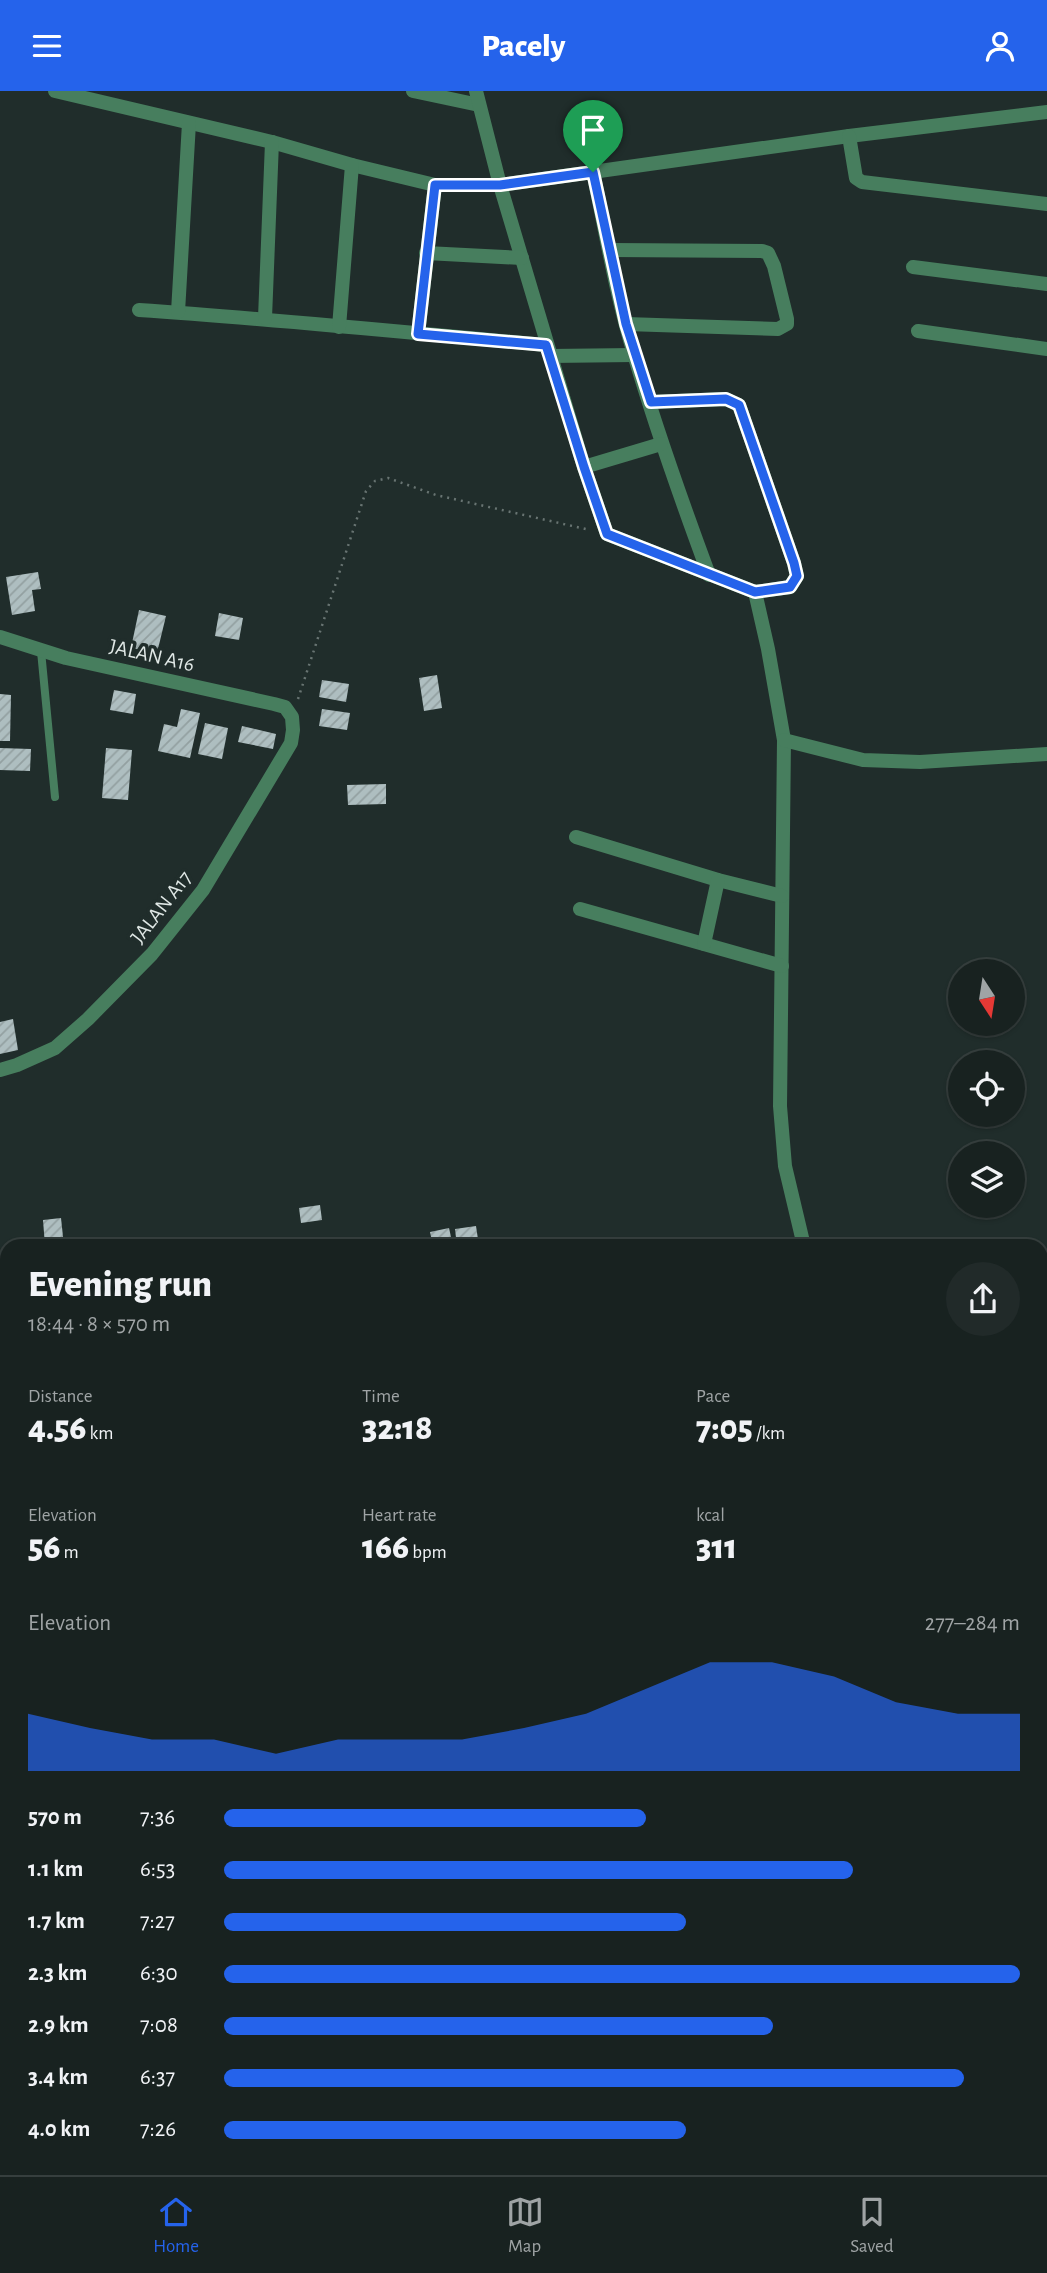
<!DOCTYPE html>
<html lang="en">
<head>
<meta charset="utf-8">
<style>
  body { margin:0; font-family:"Alegreya Sans",sans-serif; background:#212a29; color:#f1f3f6; height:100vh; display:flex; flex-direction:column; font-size:26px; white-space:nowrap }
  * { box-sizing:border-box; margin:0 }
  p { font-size:23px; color:#9fa4a5 }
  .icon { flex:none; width:38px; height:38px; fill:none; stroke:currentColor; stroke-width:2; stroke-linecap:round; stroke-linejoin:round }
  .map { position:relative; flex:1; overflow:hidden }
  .panel { position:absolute; left:0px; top:1148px; width:1048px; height:936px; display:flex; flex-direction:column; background:#182220; border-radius:21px 21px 0 0; box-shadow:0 2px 5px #0004,0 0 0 2px #363f3e }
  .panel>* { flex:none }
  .needle { width:46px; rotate:168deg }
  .controls { position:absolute; left:948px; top:868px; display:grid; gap:14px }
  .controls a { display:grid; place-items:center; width:77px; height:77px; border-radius:50%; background:#182220; box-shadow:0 2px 5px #0004,0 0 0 2px #363f3e; font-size:35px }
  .pin { position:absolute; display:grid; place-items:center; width:60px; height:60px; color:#fff; margin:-72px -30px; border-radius:50% 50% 50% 0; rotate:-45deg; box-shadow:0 0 7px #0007 }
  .pin .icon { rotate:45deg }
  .round { display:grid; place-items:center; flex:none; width:74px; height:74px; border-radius:37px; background:#212a29 }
  .head { display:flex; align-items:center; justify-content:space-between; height:119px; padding:0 28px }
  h1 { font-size:38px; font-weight:800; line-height:52px }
  .stats { display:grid; grid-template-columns:repeat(3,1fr); gap:10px; height:119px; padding:7px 28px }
  .stats div { display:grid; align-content:center }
  .stats b { font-size:35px; font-weight:800 }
  .stats small { font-size:19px; font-weight:400 }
  .stats p { font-size:19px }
  .chart { height:196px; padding:14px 28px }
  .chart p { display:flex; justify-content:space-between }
  .chart svg { width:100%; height:126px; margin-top:7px; fill:#2563eb; opacity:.7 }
  ul { padding:0 28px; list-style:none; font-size:23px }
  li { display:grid; grid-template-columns:112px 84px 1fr; align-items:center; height:52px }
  li i { height:18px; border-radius:9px; background:#2563eb }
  header { display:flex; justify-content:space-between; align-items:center; height:91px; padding:0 28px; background:#2563eb; color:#fff; font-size:32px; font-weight:800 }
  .dock { display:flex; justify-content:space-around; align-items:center; height:98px; border-top:2px solid #363f3e; background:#182220; font-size:19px; color:#9fa4a5 }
  .dock a { display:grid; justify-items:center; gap:4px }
  .dock .active { color:#2563eb }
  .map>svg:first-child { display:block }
  .building { fill:url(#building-hatch) }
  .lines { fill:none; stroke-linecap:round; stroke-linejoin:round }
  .path { stroke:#687472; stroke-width:2.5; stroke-dasharray:2 5; stroke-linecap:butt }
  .lane { stroke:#477e5e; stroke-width:8 }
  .street { stroke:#477e5e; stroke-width:14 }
  .route-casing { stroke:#fff; stroke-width:14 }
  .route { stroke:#2563eb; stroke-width:9 }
  .labels { text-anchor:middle; stroke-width:7; stroke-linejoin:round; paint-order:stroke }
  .street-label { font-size:21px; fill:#e0e8e6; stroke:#202d2b }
</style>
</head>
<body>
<header><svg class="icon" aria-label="menu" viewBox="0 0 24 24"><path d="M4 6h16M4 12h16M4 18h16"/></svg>Pacely<svg class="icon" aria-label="person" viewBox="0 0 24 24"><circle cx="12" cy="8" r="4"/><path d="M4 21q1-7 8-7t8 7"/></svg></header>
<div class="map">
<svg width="1047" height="2084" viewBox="0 0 1047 2084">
  <defs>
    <pattern id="building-hatch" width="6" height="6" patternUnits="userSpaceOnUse" patternTransform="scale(1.75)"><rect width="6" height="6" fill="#aebec0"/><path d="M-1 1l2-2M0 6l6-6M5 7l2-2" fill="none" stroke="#93a0a1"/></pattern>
  </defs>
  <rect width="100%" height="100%" fill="#202d2b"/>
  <g class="building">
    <polygon points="38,481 41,498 32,499 35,520 12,524 6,486"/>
    <polygon points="139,519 166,525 157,562 131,557"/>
    <polygon points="219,522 243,527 239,549 215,545"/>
    <polygon points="437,584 442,617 424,620 419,587"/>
    <polygon points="322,589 349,593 346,611 319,606"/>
    <polygon points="114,599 136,603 133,623 110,619"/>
    <polygon points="0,603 11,604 10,650 0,650"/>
    <polygon points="181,618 200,622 190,667 158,660 164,633 177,636"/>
    <polygon points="322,618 350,622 347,639 319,635"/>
    <polygon points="205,632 228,637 222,668 198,663"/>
    <polygon points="242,635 276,643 273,658 238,651"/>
    <polygon points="0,657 31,658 30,680 0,679"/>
    <polygon points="106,657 132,659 128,709 102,707"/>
    <polygon points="386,693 386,713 348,714 347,694"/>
    <polygon points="13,928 18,959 0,963 0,931"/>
    <polygon points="320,1114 322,1129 301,1132 299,1117"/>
    <polygon points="61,1127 64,1155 45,1155 43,1129"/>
    <polygon points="476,1135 479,1155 457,1155 455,1138"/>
    <polygon points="449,1137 453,1155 433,1155 430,1141"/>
    <polygon points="0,1395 7,1422 0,1424"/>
    <polygon points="1047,1755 1047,1770 1041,1771 1041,1757"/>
    <polygon points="1047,1776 1047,1792 1042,1793 1041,1777"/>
    <polygon points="4,1781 7,1783 7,1818 0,1828 0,1787"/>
  </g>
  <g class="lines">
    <polyline class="path" points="298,608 366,400 375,390 388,387 436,404 590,439"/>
    <polyline class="lane" points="41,560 55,706"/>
    <g class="street">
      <polyline points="55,0 272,51 352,74 435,94 500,94 584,376 607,443 755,501 790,496 797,485 794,472 739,314 726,308 651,311"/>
      <polyline points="413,0 479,14"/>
      <polyline points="476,0 500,94 849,45 1047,21"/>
      <polyline points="849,45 856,87 862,91 1047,113"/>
      <path d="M593,81C606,142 616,204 634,263C656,338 682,411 709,484"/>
      <polyline points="610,159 762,160 768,162 774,175 787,228 787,233 778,238 626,233"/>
      <polyline points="426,162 522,167"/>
      <polyline points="913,176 1047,193"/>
      <path d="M139,219C275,228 411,242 546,254"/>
      <polyline points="178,221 189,32"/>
      <polyline points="265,227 272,51"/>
      <polyline points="339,236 352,74"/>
      <polyline points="918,240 1047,258"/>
      <polyline points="418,243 435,94"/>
      <polyline points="550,265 634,264"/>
      <polyline points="584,376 661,353"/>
      <polyline points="755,501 768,558 784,649 780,1015 785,1075 804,1155"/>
      <polyline points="0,546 66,567 274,613 285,616 292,626 293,639 291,652 203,799 152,863 88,928 55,957 17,974 0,979"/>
      <polyline points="784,649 863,669 920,671 1047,663"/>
      <polyline points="576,746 718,789 782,805"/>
      <polyline points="580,818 782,875"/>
      <polyline points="704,853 718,789"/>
      <polyline points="1041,1247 1047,1246"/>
      <polyline points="1041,1324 1047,1324"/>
      <polyline points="0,1427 7,1425"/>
      <polyline points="1041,1571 1047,1571"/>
      <polyline points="1041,1682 1047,1681"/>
      <polyline points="0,1742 7,1745"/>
      <polyline points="1041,1743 1047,1742"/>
      <polyline points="1041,1864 1047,1890"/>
      <polyline points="0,1896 7,1901"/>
      <polyline points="0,1931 7,1929"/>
      <polyline points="165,2077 169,2084"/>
      <polyline points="265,2077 266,2084"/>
      <polyline points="213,2084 230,2077"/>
    </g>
  </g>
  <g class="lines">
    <defs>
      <polygon id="route" points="593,81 626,233 651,311 726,308 739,314 794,472 797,485 790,496 755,501 607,443 584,376 546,254 418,243 435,94 500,94"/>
    </defs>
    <use href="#route" class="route-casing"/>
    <use href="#route" class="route"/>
  </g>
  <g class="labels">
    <g class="street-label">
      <text transform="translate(152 564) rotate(13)" y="7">JALAN A16</text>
      <text transform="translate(161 816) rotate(-52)" y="7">JALAN A17</text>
    </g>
  </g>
</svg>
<div class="controls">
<a><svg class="needle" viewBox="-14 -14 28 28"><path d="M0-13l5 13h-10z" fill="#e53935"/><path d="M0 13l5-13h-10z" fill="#9fa4a5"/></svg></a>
<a><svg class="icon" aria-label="locate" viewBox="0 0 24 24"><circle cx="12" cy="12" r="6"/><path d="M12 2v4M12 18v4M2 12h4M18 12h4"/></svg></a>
<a><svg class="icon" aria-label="layers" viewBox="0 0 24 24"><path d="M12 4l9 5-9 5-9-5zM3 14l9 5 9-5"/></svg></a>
</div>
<div class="pin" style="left:593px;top:81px;background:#1e9e55"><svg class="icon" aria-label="arrive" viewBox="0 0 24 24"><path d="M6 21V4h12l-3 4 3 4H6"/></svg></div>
<section class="panel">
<div class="head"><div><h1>Evening run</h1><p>18:44 · 8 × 570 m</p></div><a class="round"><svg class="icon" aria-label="share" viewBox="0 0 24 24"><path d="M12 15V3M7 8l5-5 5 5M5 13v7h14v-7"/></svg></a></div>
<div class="stats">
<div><p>Distance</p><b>4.56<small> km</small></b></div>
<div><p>Time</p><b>32:18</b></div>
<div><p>Pace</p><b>7:05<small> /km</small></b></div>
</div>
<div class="stats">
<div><p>Elevation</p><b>56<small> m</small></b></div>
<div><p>Heart rate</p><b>166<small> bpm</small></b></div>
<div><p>kcal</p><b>311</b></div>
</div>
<div class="chart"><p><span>Elevation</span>277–284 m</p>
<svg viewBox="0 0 160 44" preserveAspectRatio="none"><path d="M0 44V24L10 29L20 33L30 33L40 38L50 33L60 33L70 33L80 29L90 24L100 15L110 6L120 6L130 11L140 20L150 24L160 24V44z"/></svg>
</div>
<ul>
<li><b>570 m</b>7:36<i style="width:53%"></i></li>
<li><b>1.1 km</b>6:53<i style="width:79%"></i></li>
<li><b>1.7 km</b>7:27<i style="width:58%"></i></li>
<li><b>2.3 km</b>6:30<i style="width:100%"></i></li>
<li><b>2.9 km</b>7:08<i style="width:69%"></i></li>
<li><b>3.4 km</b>6:37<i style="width:93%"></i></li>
<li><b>4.0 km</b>7:26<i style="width:58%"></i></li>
</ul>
</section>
</div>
<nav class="dock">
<a class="active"><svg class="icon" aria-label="home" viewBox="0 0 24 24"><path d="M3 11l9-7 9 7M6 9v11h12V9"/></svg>Home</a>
<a><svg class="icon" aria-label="map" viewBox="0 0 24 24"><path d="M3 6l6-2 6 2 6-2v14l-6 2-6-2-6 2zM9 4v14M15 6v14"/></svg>Map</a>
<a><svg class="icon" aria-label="saved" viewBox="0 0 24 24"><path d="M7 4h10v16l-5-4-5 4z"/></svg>Saved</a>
</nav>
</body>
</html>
